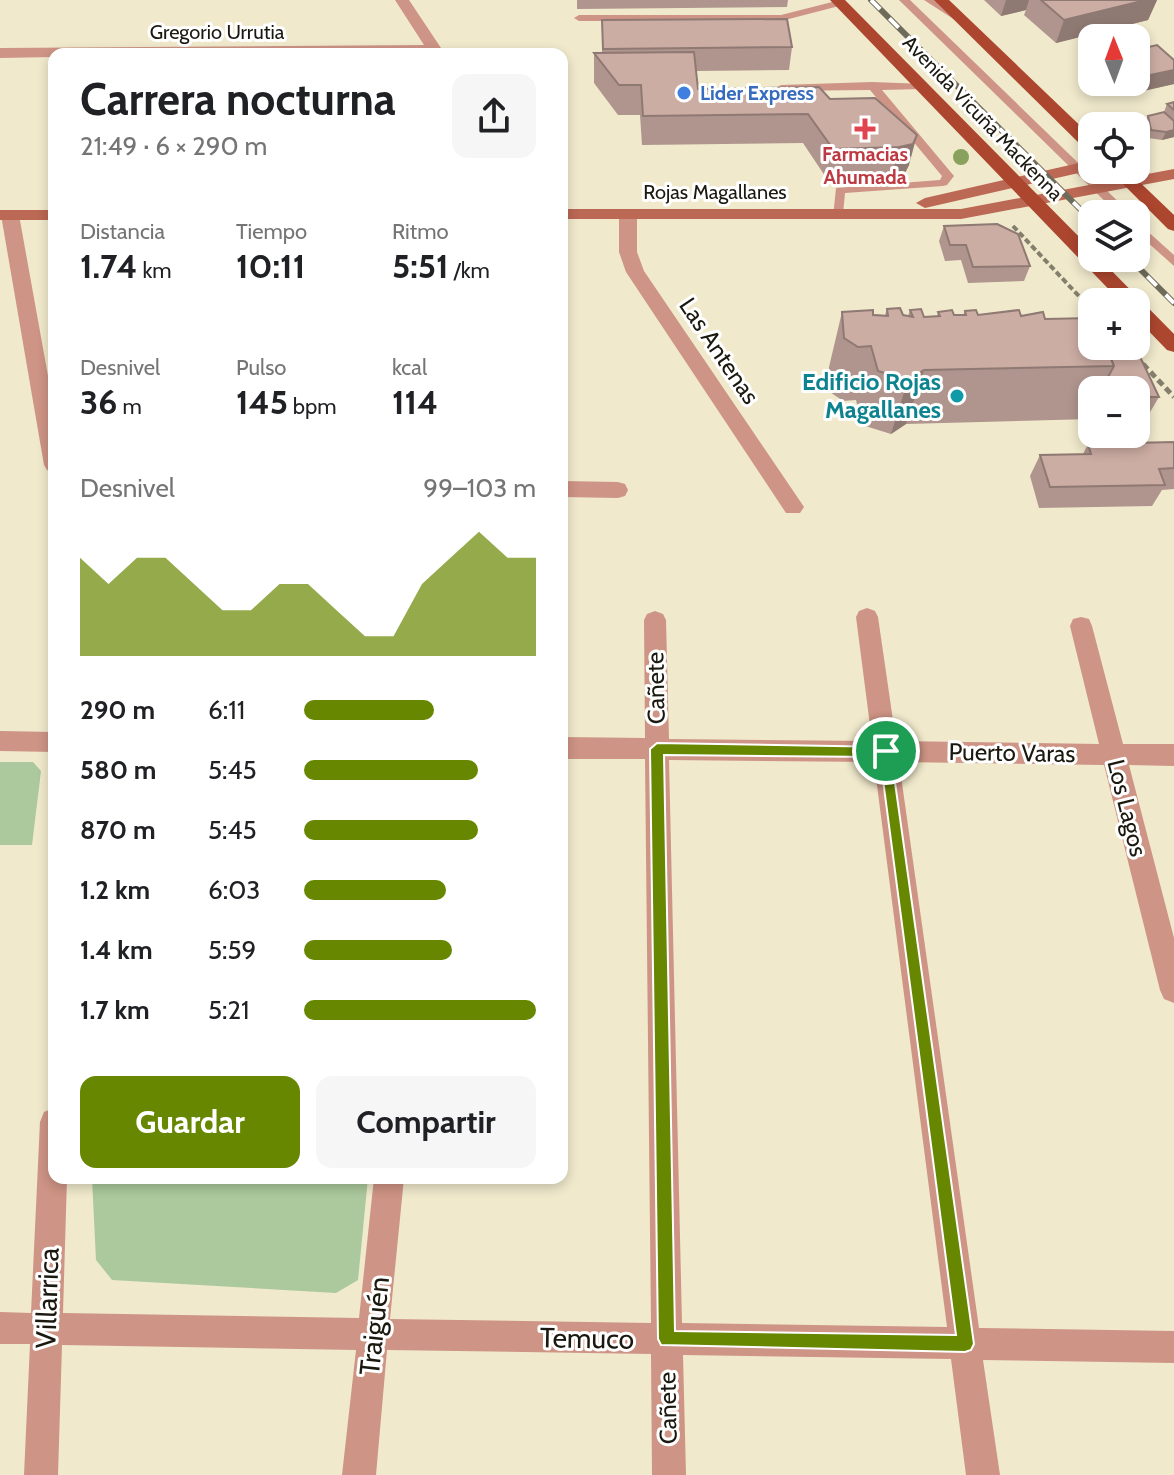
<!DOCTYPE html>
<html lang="es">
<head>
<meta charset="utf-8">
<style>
  body { margin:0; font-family:Cabin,sans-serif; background:#f6f6f6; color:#202124; height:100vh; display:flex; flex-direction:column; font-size:30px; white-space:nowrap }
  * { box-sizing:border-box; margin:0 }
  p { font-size:26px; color:#757577 }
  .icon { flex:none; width:44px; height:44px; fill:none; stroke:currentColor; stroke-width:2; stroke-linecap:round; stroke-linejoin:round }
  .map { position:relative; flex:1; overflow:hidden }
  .side { position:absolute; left:48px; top:48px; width:520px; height:1136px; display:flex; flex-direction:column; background:#fff; border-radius:16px; box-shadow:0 4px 12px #0003 }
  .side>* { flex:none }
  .needle { width:52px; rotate:359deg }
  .controls { position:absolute; left:1078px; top:24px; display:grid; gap:16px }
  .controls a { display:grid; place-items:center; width:72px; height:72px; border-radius:16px; background:#fff; box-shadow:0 4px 12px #0003; font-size:40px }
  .pin { position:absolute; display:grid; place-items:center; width:68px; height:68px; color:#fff; margin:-34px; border:4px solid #fff; border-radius:50%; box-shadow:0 2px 8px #0007 }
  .round { display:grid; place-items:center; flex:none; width:84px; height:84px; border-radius:16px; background:#f6f6f6 }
  .summary { display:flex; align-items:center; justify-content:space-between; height:136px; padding:0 32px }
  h1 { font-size:44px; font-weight:700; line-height:60px }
  .stats { display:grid; grid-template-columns:repeat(3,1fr); gap:12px; height:136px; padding:8px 32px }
  .stats div { display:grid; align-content:center }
  .stats b { font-size:34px; font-weight:700 }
  .stats small { font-size:22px; font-weight:400 }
  .stats p { font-size:22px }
  .chart { height:224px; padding:16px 32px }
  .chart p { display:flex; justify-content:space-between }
  .chart svg { width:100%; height:144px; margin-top:8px; fill:#678700; opacity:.7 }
  .action { display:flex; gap:16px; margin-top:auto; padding:16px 32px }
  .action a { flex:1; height:92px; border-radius:16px; background:#678700; color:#fff; font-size:32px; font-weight:700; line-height:92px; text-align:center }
  .action a+a { background:#f6f6f6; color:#202124 }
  ul { padding:0 32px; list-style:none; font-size:26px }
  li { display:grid; grid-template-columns:128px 96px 1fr; align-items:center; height:60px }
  li i { height:20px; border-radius:10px; background:#678700 }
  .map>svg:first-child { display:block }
  .green { fill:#abc99c }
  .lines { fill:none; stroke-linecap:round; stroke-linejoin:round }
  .path-far1 { stroke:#837f6c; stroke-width:4; stroke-dasharray:6 3; stroke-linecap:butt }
  .path { stroke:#837f6c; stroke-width:5; stroke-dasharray:7 4; stroke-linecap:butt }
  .service { fill:#ce9485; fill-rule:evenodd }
  .minor { fill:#ce9485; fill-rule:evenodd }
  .secondary { fill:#bb6854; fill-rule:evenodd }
  .primary { fill:#ac462f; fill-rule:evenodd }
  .rail-casing { stroke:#6f6b5a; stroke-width:6 }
  .rail { stroke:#fff; stroke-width:4; stroke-dasharray:13; stroke-linecap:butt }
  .tree { fill:#88a15c }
  .wall { fill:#af958d }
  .shaded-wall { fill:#8f7973 }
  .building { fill:#ccada4; stroke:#8f7973; stroke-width:2 }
  .route { fill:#678700; stroke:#fff; stroke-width:2; fill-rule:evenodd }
  .shop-dot { fill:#3f7fe0; stroke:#fff; stroke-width:3 }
  .health-dot { fill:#e0444e; stroke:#fff; stroke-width:3 }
  .culture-dot { fill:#0f9aa8; stroke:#fff; stroke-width:3 }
  .labels { text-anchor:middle; stroke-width:6; stroke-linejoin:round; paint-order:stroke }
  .far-street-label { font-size:20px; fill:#1b190f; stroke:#fff }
  .far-shop-label { font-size:20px; font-weight:bold; fill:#366cbe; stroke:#fff; text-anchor:start }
  .far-health-label { font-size:20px; font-weight:bold; fill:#be3a42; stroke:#fff }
  .street-label { font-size:24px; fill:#1b190f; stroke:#fff }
  .culture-label { font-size:24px; font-weight:bold; fill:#0d838f; stroke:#fff; text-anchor:end }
  .near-street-label { font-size:28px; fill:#1b190f; stroke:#fff }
</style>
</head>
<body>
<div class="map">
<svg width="1174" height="1475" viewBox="0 0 1174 1475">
  <rect width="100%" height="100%" fill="#f0e9cc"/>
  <g class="green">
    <polygon points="0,762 33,762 41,771 32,845 0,845"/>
    <polygon points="92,1178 368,1178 358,1280 336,1293 112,1280 96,1260"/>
  </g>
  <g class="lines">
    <g class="path-far1">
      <polyline points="1013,226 1092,310"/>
      <polyline points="1139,360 1144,366"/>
    </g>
    <polyline class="path" points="1143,364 1174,397"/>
    <g class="service">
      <polygon points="840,0 843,1 843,5 781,21 579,21 574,18 579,15 781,15"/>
      <polygon points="899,0 910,0 1131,214 1118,214"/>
      <polygon points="924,0 936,0 964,18 955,20"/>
      <polygon points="872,82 925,84 925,88 921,89 882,90 954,176 947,185 943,186 845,193 843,214 841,217 833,217 836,188 940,180 942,176 870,90 781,91 776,88 781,85"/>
      <polygon points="1136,221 1174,255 1174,266 1136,232"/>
    </g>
    <g class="minor">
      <polygon points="395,0 409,0 445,54 54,54 54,57 0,58 0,48 424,45"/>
      <polygon points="628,209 637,214 637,252 644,271 800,501 804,507 800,513 786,513 626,272 619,252 619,214"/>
      <polygon points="10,210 19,215 54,409 54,473 47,470 44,465 1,215"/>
      <polygon points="562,481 618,482 625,484 628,490 625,496 618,498 562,497"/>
      <path d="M867,608L875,611L878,617L896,741L1099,744L1070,626L1073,619L1081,617L1089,619L1092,626L1123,744H1174V766L1129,765L1174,938V1003L1164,999L1160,990L1104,765L899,762L979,1328L1174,1331V1363L983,1360L1000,1475H966L951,1359L683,1355L686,1475H652L651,1354L387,1350L376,1475H342L356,1350L62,1345L58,1475H24L30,1344H0V1312L31,1313L40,1122L44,1112L54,1108V1178H67L63,1313L359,1318L374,1178H404L390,1319L651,1323L645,759H562V737L645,738L644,620L647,614L655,611L663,614L666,620L669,739L872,741L856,617L859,611ZM669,760L874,762L947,1327L682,1323Z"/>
      <polygon points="0,731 54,732 54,752 0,751"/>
    </g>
    <g class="secondary">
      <polygon points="1092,160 1092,170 925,208 916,203 925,198"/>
      <polygon points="1174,169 1174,179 961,219 562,219 562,209 961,209"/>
      <rect x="0" y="210" width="54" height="10"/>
    </g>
    <g class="primary">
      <polygon points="830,0 845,0 1092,250 1092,258 1099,258 1174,334 1174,352 1167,350 1136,318 1136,302 1121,302"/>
      <polygon points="934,0 949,0 1092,137 1092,151 1086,150"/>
      <polygon points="1109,170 1127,170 1174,215 1174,231 1168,229"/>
    </g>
    <defs>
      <g id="rail">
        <polyline points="871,0 1092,221"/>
        <polyline points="1129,258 1174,303"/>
      </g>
    </defs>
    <use href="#rail" class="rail-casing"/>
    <use href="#rail" class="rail"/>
  </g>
  <circle class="tree" cx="961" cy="157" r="8"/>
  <g class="wall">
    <polygon points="577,0 788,0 787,7 577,9"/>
    <polygon points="984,0 1157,0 1148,20 1056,43 1024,15 1026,10 1001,16"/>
    <polygon points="602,20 792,47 789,70 696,71 698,89 830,99 875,98 909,165 905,173 892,177 827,179 803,143 642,145 640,115 618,115 594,83 594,53 602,53"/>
    <polygon points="1157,45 1174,60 1174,84 1121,96 1103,82 1136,82 1136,50"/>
    <polygon points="1174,102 1174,137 1162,140 1148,138 1144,124 1148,116 1164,112 1167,104"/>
    <polygon points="944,226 1030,266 1024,281 968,283 961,260 945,261 939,241"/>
    <polygon points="887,309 908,316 910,310 924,317 937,316 938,312 954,315 963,315 965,311 978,315 1021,316 1045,319 1092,346 1159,397 1146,419 1136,419 1136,390 1092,390 1092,419 906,424 891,434 862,425 856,400 843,401 830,392 829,367 842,312 885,315"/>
    <polygon points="1174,442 1174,489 1162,490 1152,506 1039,508 1030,476 1040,455 1083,454 1088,444"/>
  </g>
  <g class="shaded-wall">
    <polygon points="1006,0 1029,0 1026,10 1001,16"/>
    <polygon points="1146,0 1157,0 1148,20 1056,43 1064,20"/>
    <polygon points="1174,70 1174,84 1121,96 1127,82 1136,82 1136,78"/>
    <polygon points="1174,130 1174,137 1162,140 1166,132"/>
    <polygon points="917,135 909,165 905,173 892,177 899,147"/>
    <polygon points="924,370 906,424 891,434 908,380"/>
  </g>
  <g class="building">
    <polygon points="1041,0 1146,0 1064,20"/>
    <polygon points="787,19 792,47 603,49 602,20"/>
    <polygon points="1157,45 1174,60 1174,70 1136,78 1136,50"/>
    <polygon points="694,52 698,89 819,87 830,99 875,98 917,135 913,144 899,147 833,149 808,114 643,116 641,85 619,85 594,53"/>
    <polygon points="1174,102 1174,110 1167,104"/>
    <polygon points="1164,112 1174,121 1174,130 1166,132 1151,130 1148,116"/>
    <polygon points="997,224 1018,234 1030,266 973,267 966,245 950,245 944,226"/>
    <polygon points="900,308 903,315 913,317 910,310 921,309 924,317 940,316 938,312 952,310 954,315 966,315 965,311 976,310 978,315 1019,310 1021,316 1043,312 1045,319 1092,318 1092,346 1106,346 1114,366 924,370 908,380 878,371 871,346 858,347 844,338 842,312 873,310 873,315 888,316 887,309"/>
    <polygon points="1106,346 1135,346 1159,397 1136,397 1136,390 1101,390 1114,366"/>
    <polygon points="1174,442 1174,468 1159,469 1165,485 1050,487 1040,455 1091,454 1088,444"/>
  </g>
  <path class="route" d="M657,743L890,747L974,1344L971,1350L965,1352L661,1345L658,1339L650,749ZM664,755L880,757L956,1335L675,1331Z"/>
  <circle class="shop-dot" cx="684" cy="93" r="8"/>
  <path class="health-dot" d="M861 117h8v8h8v8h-8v8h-8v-8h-8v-8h8z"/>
  <circle class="culture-dot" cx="957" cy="396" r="8"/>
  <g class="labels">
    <g class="far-street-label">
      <text x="217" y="39">Gregorio Urrutia</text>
      <text transform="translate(983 118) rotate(46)" y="7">Avenida Vicuña Mackenna</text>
      <text x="715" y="199">Rojas Magallanes</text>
    </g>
    <g class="far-shop-label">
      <text x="700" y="100">Lider Express</text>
    </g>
    <g class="far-health-label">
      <text x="865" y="161">Farmacias<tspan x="865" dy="23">Ahumada</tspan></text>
    </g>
    <g class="street-label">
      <text transform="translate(719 351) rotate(56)" y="8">Las Antenas</text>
      <text transform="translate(656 688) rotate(-91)" y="8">Cañete</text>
      <text transform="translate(1012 753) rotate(1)" y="8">Puerto Varas</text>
      <text transform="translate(1127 808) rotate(76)" y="8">Los Lagos</text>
      <text transform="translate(668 1408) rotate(-91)" y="8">Cañete</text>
    </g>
    <g class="culture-label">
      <text x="941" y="390">Edificio Rojas<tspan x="941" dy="28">Magallanes</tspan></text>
    </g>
    <g class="near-street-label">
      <text transform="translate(47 1298) rotate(-88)" y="10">Villarrica</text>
      <text transform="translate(374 1326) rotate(-84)" y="10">Traiguén</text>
      <text transform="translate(587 1338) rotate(1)" y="10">Temuco</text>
    </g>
  </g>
</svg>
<div class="controls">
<a><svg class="needle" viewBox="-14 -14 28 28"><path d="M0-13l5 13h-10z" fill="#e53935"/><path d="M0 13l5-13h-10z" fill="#757577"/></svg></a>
<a><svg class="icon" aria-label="locate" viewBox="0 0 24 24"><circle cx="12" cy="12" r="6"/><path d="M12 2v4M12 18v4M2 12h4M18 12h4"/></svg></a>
<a><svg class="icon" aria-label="layers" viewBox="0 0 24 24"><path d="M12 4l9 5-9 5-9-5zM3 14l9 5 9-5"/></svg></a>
<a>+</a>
<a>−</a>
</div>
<div class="pin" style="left:886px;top:751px;background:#1e9e55"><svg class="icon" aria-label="arrive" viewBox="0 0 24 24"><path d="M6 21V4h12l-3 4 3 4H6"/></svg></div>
<section class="side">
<div class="summary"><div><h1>Carrera nocturna</h1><p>21:49 · 6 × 290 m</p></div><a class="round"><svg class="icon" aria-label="share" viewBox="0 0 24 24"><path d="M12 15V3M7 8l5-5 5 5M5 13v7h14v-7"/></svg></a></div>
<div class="stats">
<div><p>Distancia</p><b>1.74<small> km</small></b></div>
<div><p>Tiempo</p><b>10:11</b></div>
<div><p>Ritmo</p><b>5:51<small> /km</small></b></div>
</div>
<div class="stats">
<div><p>Desnivel</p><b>36<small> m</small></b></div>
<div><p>Pulso</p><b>145<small> bpm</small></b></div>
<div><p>kcal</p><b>114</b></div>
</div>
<div class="chart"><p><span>Desnivel</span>99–103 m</p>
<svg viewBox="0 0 160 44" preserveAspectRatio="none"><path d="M0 44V14L10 22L20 14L30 14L40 22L50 30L60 30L70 22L80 22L90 30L100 38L110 38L120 22L130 14L140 6L150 14L160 14V44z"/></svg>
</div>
<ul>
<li><b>290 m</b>6:11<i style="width:56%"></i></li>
<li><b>580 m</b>5:45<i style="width:75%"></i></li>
<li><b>870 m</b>5:45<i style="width:75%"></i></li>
<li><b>1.2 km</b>6:03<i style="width:61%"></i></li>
<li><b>1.4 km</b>5:59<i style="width:64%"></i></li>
<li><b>1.7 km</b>5:21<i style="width:100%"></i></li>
</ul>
<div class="action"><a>Guardar</a><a>Compartir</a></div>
</section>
</div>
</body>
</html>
